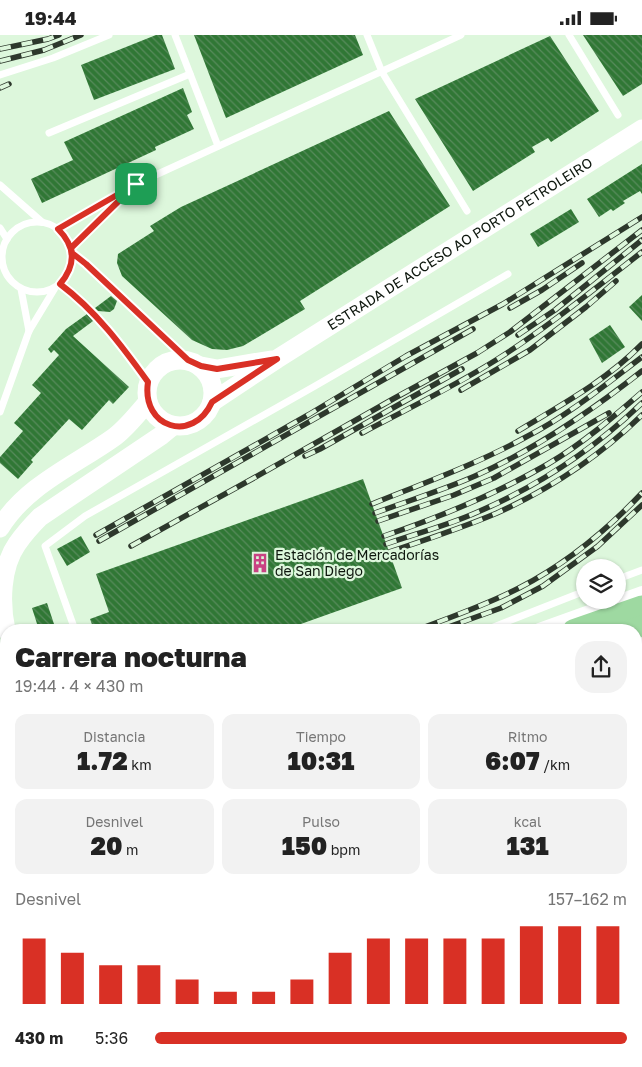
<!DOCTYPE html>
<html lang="es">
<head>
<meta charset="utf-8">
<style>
  body { margin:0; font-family:"Golos Text",sans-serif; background:#f2f2f2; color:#222; height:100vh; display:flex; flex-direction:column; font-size:19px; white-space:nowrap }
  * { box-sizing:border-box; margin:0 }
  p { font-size:16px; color:#767676 }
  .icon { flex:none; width:28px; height:28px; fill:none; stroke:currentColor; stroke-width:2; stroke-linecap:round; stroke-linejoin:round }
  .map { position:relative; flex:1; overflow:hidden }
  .side { position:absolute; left:0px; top:589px; width:642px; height:444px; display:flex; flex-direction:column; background:#fff; border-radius:20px 20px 0 0; box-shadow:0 1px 4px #0004 }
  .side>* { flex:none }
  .fabs { position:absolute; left:576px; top:524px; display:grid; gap:10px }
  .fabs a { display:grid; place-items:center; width:50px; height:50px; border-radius:50%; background:#fff; box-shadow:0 1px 4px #0004; font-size:25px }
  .pin { position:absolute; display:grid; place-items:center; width:42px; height:42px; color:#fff; margin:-21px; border-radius:10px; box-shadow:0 2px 8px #0006 }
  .round { display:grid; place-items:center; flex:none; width:52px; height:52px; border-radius:20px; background:#f2f2f2 }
  .overview { display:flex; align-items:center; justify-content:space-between; height:85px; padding:0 15px }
  h1 { font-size:28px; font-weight:800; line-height:38px }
  .stats { display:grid; grid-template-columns:repeat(3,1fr); gap:8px; height:85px; padding:5px 15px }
  .stats div { display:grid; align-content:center; border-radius:12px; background:#f2f2f2; text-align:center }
  .stats b { font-size:25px; font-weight:800 }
  .stats small { font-size:14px; font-weight:400 }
  .stats p { font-size:14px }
  .chart { height:140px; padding:10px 15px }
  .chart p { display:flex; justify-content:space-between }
  .chart svg { width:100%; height:90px; margin-top:5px; stroke:#d93025; stroke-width:6 }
  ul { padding:0 15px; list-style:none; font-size:16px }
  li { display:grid; grid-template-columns:80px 60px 1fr; align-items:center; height:38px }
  li i { height:12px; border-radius:6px; background:#d93025 }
  .status { display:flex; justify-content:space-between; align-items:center; height:35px; padding:0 25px; background:#fff; direction:ltr }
  .status svg { height:14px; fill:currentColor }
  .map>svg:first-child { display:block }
  .green { fill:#a9d8a9 }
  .garden { fill:url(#garden-dots) }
  .building { fill:url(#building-back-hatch) }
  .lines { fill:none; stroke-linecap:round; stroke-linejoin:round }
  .path { stroke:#6e7f6d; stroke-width:2.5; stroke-dasharray:5 2.5; stroke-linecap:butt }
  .service { stroke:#fff; stroke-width:7 }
  .pedestrian { stroke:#fff; stroke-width:10 }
  .minor { stroke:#fff; stroke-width:14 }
  .tertiary { stroke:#fff; stroke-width:16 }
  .secondary { stroke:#fff; stroke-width:19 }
  .primary { stroke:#9ed9a1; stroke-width:21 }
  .rail-casing { stroke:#2d382c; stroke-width:5.5 }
  .rail { stroke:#ddf7dc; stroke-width:4; stroke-dasharray:11; stroke-linecap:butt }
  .route-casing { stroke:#fff; stroke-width:10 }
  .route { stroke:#d93025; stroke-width:6 }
  .labels { text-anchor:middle; stroke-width:4.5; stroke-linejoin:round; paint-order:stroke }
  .street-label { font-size:14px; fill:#0d160d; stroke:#ddf7dc }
  .poi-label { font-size:14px; fill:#0d160d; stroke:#ddf7dc; text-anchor:start }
</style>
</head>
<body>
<div class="status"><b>19:44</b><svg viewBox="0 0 49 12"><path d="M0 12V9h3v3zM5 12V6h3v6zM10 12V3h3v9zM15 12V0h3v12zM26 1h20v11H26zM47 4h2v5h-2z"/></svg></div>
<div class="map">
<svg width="642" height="1032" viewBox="0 0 642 1032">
  <defs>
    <pattern id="garden-dots" width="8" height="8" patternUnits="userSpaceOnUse" patternTransform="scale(1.25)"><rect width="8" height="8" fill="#a9d8a9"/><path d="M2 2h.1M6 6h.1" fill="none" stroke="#90b990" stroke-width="1.8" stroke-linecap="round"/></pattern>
    <pattern id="building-back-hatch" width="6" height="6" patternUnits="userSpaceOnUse" patternTransform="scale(1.25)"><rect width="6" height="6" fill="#307735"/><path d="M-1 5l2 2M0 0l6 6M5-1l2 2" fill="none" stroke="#588b5c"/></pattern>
  </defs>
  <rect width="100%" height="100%" fill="#ddf7dc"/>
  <polygon class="green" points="642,712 642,925 636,929 636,713"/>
  <path class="garden" d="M507,1026H518L513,1032H456C469,1021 491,1032 507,1026Z"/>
  <g class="building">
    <polygon points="156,0 162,0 175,34 94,65 81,30"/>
    <polygon points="194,0 355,0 363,20 226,83"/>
    <polygon points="583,0 642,0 642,49 623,61"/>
    <polygon points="550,1 599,76 551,107 548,103 532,112 535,117 473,156 415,64"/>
    <polygon points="183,53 192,77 187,80 194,94 155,112 156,115 42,168 31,144 73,125 64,107"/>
    <polygon points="389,76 450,171 300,266 305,274 243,311 227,315 212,314 192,305 122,241 117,228 118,219 154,196 150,191 181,172"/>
    <polygon points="642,129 642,159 640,156 623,166 625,168 613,176 611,174 599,182 587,164"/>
    <polygon points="571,174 579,187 538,212 530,199"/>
    <polygon points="642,260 642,286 629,272"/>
    <polygon points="111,261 117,266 114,274 110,277 98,276 95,273"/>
    <polygon points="87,279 93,286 73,301 129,352 113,369 109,365 82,395 69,384 31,425 33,427 18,444 0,428 0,422 23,396 14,388 41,358 32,350 59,320 54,315 51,318 48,314 66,294"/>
    <polygon points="610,290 625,312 602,328 589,304"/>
    <polygon points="363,444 402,553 284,595 94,595 90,584 109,577 96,539"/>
    <polygon points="81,501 90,517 67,531 57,514"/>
    <polygon points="47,568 55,592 48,595 39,595 32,573"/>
  </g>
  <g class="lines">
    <g class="path">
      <polyline points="636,736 642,734"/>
      <polyline points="636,844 642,843"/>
      <polyline points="636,898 642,893"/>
      <polyline points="0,930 6,928"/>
      <polyline points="0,945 6,943"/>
      <polyline points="641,986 642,986"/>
      <polyline points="0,1009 6,1026"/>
      <polyline points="517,1032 522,1026"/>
    </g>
    <g class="service">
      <polyline points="175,0 218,111"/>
      <polyline points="367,0 382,37 467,176"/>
      <polyline points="569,0 618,80"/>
      <polyline points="0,40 53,23 109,0"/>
      <polyline points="49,98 190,39"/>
      <polyline points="0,150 42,187"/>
      <circle cx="37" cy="222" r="35"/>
      <polyline points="0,193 7,204"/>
      <polyline points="58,194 136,149 461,0"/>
      <polyline points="71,213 129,156"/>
      <polyline points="72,219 85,229 188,325"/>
      <path d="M60,249C96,276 122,311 149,347"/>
      <polyline points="21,254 29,296"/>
      <polyline points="0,377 29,296 55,253"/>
      <polyline points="618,544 642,535"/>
      <polyline points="75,595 45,511 85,481 315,351 508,239"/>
      <polyline points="486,595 585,556"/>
      <polyline points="636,632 642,630"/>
    </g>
    <polyline class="pedestrian" points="94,1032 111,1026"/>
    <g class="minor">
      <polyline points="539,595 642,558"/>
      <polyline points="636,607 642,605"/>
      <polyline points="636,944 642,941"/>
      <polyline points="311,1026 312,1032"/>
      <polyline points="441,1032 442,1026"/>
    </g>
    <g class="tertiary">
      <polyline points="636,963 642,958"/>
      <polyline points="545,1032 552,1026"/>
    </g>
    <g class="secondary">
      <circle cx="180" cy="358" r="33"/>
      <polyline points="201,331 217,334 271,325"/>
      <path id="s1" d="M212,367L277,324L642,94"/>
      <path d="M0,493C25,451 75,430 113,403C126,394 137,379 148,367"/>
      <path d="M6,595C0,568 1,532 17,509C24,499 32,490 40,482L162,400L173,391"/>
      <polyline points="0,651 6,666"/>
    </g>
    <g class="primary">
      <polyline points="573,595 642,571"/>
      <polyline points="630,595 642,591"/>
      <polyline points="0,807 6,804"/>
      <polyline points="0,829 6,827"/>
      <polyline points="134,1026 136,1032"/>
      <polyline points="156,1026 158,1032"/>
    </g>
    <defs>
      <g id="rail">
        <polyline points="0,14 48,4 59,0"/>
        <polyline points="0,26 44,15 81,0"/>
        <polyline points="0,53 9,49"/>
        <polyline points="510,273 542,255 582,228"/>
        <polyline points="518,300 555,275 642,205"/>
        <polyline points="461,355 530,315 586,272 616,246"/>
        <path d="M518,396C561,370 607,345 642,309"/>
        <path d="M362,398C407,374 453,352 496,325C547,293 594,254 642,217"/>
        <polyline points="305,421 320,414 462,334"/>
        <path d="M372,469C424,448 477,429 526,402C567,381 605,350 642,322"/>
        <path d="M375,478C408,466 443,455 475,441C536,414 590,377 642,336"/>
        <polyline points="378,486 454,460 494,443 609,378"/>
        <polyline points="96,500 308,380 406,321 503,269 642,182"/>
        <path d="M384,501C440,482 496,459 548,429C582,409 612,383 642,357"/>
        <polyline points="99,506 473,294"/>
        <path d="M386,509C415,499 445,491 473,479C535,453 594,414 642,368"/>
        <polyline points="131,511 252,444 393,364 477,318 510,297 642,195"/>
        <path d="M389,517C425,505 462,493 497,478C550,454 601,420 642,380"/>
        <path d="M417,595C451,582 486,570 519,553C566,529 606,496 642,458"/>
        <polyline points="440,595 501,573 543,551 598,511 642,470"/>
      </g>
    </defs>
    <use href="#rail" class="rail-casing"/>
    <use href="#rail" class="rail"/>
  </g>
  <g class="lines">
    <defs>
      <path id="route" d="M136,149L58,194C76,212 76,230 60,249C96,276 122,311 148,347C141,393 193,409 212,367L277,324L217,334L201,331L188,325L86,229L72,218L71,213L136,149"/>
    </defs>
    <use href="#route" class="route-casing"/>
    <use href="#route" class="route"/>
  </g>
  <defs>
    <symbol id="building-bare" viewBox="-9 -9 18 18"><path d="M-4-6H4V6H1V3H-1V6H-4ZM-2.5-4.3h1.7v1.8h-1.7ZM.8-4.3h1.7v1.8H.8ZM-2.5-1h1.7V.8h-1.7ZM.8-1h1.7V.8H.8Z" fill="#c94383" stroke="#ddf7dc" stroke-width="2.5" paint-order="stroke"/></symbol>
  </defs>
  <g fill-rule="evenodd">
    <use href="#building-bare" x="246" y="514" width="28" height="28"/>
  </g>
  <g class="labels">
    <g class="street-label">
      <text dy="5" stroke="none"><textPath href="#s1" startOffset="294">ESTRADA DE ACCESO AO PORTO PETROLEIRO</textPath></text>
    </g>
    <g class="poi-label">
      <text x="275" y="525">Estación de Mercadorías<tspan x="275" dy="16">de San Diego</tspan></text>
    </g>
  </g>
</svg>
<div class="fabs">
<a><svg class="icon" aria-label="layers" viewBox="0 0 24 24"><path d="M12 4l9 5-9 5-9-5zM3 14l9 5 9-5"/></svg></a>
</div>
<div class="pin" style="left:136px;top:149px;background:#1e9e55"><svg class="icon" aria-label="arrive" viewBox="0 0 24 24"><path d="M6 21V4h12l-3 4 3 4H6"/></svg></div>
<section class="side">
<div class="overview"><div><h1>Carrera nocturna</h1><p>19:44 · 4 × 430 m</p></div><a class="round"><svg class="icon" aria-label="share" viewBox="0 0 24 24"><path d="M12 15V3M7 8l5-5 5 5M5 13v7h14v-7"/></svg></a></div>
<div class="stats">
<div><p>Distancia</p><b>1.72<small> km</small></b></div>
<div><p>Tiempo</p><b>10:31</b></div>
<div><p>Ritmo</p><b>6:07<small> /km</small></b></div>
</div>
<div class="stats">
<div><p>Desnivel</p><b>20<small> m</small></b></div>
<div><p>Pulso</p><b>150<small> bpm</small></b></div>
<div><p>kcal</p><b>131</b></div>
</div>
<div class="chart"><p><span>Desnivel</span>157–162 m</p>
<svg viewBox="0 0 160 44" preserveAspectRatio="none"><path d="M5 44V12M15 44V19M25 44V25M35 44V25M45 44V32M55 44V38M65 44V38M75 44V32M85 44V19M95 44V12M105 44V12M115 44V12M125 44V12M135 44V6M145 44V6M155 44V6"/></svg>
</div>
<ul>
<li><b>430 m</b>5:36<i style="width:100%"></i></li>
</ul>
</section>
</div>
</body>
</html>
